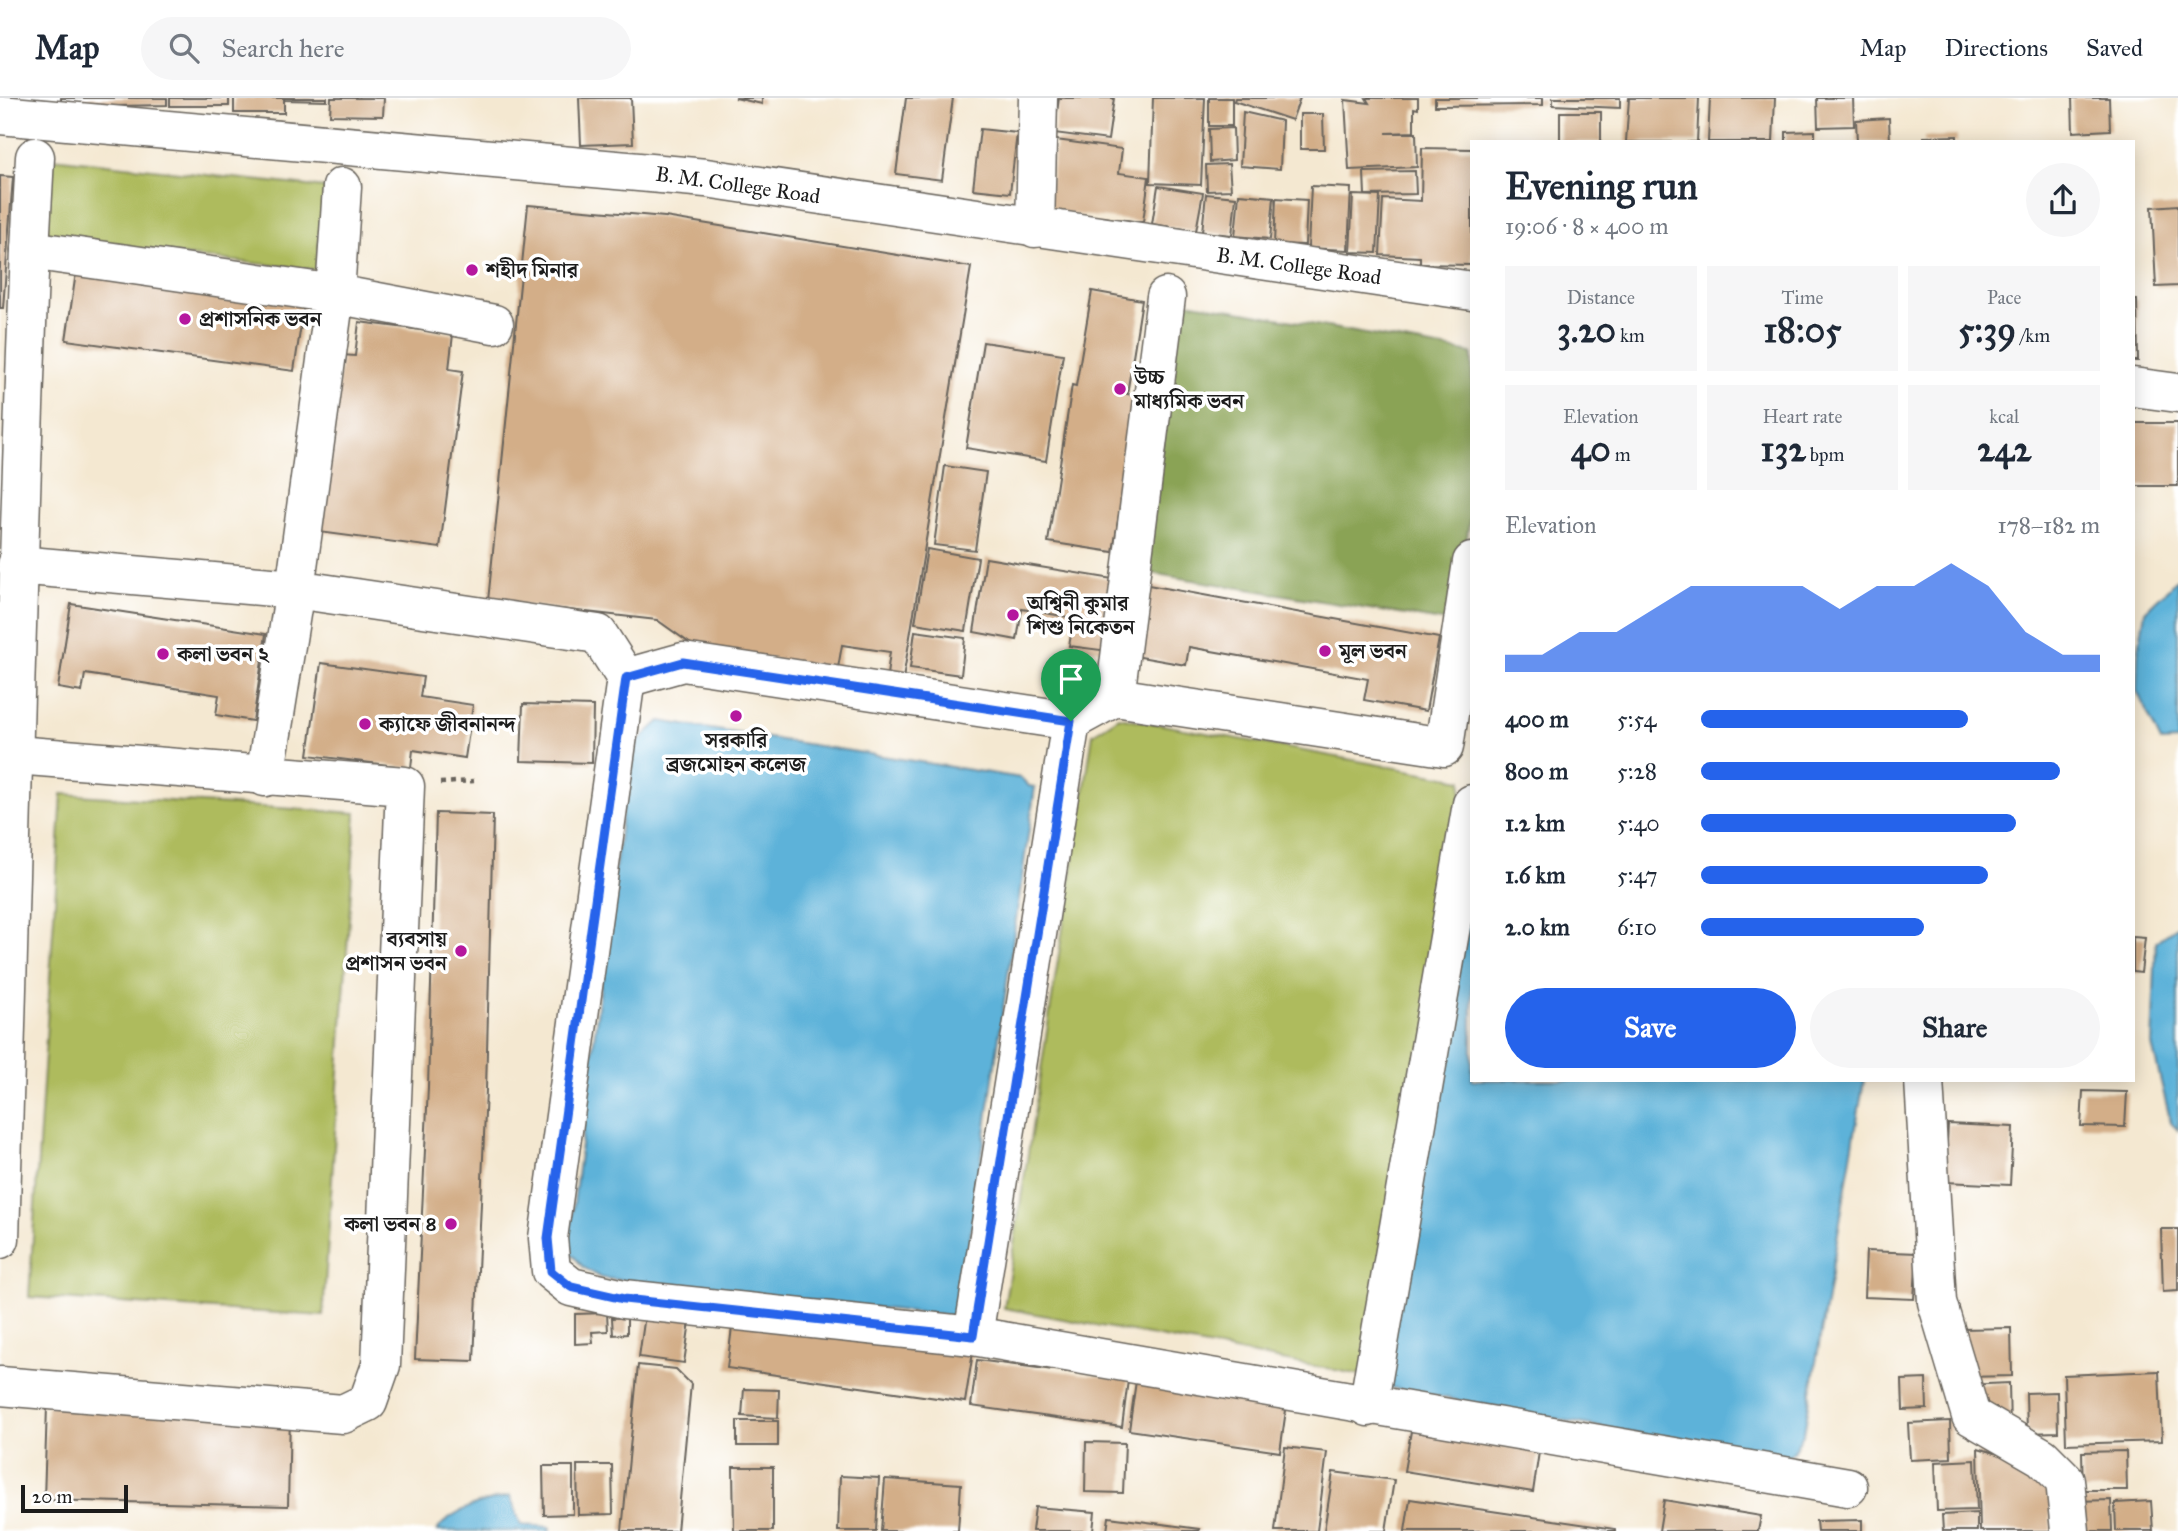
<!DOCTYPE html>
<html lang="en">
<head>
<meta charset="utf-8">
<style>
  body { margin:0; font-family:"IM FELL Great Primer","Noto Serif Bengali",serif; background:#f6f6f7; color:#1f2937; height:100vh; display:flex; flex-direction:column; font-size:26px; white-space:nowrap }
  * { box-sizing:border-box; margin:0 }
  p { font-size:23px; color:#747a83 }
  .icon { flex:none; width:38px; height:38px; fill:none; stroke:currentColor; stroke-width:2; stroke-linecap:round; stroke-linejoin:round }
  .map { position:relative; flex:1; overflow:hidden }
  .sheet { position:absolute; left:1470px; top:42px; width:665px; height:942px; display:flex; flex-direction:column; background:#fff; border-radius:0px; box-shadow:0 4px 18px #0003 }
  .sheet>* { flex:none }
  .scale { position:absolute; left:21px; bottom:18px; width:107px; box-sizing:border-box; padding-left:7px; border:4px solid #1c1c1c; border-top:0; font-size:19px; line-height:24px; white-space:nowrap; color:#1c1c1c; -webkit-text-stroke:5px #fff; paint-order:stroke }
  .pin { position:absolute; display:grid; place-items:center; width:60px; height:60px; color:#fff; margin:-72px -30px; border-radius:50% 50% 50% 0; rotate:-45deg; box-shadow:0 0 7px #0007 }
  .pin .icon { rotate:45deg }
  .round { display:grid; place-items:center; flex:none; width:74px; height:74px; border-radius:37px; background:#f6f6f7 }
  .summary { display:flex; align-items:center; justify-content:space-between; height:119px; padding:0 35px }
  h1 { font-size:38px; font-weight:800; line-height:52px }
  .metrics { display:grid; grid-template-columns:repeat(3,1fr); gap:10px; height:119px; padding:7px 35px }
  .metrics div { display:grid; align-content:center; border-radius:0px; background:#f6f6f7; text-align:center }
  .metrics b { font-size:35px; font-weight:800 }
  .metrics small { font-size:19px; font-weight:400 }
  .metrics p { font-size:19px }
  .chart { height:196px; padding:14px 35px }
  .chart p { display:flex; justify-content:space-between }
  .chart svg { width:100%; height:126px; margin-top:7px; fill:#2563eb; opacity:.7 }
  .action { display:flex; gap:14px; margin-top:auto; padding:14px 35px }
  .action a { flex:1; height:80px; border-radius:42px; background:#2563eb; color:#fff; font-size:28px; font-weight:800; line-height:80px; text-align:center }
  .action a+a { background:#f6f6f7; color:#1f2937 }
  ul { padding:0 35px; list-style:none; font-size:23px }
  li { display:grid; grid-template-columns:112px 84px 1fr; align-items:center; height:52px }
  li i { height:18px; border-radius:9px; background:#2563eb }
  header { display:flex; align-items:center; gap:42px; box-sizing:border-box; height:98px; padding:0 35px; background:#fff; border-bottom:2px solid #e0e1e3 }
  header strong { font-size:33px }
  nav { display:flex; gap:38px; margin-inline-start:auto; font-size:24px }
  .search { width:490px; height:63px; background:#f6f6f7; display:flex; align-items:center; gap:18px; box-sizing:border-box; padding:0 24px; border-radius:38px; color:#747a83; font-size:26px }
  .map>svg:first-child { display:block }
  .green { fill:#aebb5d; stroke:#656c3c; stroke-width:2 }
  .forest { fill:#8aa354; stroke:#536038; stroke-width:2 }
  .water { fill:#5db2d9; stroke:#3c677a; stroke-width:2 }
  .building { fill:#d3ae88 }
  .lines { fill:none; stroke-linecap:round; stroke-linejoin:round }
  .minor-casing { stroke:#68635b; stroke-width:41 }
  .major-casing { stroke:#68635b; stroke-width:41 }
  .path { stroke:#68635b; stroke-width:4.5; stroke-dasharray:5 5; stroke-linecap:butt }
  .minor { stroke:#fff; stroke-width:38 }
  .major { stroke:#fff; stroke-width:38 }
  .route-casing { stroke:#fff; stroke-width:14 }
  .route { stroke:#2563eb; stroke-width:9 }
  .poi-dot { fill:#b5179e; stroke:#fff; stroke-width:2.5 }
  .labels { text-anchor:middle; stroke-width:7; stroke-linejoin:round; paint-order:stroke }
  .street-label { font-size:21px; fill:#1c1c1c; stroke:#fff }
  .poi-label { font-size:21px; font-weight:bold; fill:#1c1c1c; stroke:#fff; text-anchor:start }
</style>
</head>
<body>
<header>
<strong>Map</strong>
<div class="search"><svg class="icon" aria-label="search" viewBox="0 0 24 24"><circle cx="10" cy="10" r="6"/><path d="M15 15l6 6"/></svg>Search here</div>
<nav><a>Map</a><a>Directions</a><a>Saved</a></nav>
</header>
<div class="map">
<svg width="2178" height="1433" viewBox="0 0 2178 1433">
  <rect width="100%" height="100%" fill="#fff"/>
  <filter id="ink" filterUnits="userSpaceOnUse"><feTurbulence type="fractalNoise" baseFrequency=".0143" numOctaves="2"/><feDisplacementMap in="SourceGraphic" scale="14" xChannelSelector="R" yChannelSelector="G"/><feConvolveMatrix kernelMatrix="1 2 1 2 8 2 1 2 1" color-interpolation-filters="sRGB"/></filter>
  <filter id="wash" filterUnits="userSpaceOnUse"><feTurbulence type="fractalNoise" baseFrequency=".00686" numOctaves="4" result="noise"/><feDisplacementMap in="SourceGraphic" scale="28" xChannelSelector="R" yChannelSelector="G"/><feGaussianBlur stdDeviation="1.57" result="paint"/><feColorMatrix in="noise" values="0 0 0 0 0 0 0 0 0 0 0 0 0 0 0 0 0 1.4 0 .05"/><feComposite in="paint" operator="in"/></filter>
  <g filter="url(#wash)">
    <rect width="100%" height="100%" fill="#f4e8d1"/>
    <g class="green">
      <polygon points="52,60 325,90 316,172 43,142"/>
      <polygon points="1119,619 1462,682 1457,769 1372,1279 1004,1210 1093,636"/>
      <polygon points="62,696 356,715 323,1218 29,1199"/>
    </g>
    <polygon class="forest" points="1182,203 1472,255 1472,406 1454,525 1144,474"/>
    <g class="water">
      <polygon points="2178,481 2178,643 2161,644 2137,593 2138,556 2145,513"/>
      <polygon points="660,623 1021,680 1029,688 1035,689 960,1210 952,1218 601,1180 583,1169 568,1152 630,650"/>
      <polygon points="1472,764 1472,982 1864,982 1804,1335 1793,1354 1780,1363 1382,1288"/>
      <polygon points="2178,827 2178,1032 2171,1025 2152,947 2156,844"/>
      <path d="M510,1398L521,1427L550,1429V1433H437C450,1411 486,1403 510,1398Z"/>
    </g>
    <g id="blocks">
      <g class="building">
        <polygon points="61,0 167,0 167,7 61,9"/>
        <rect x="170" y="0" width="59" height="8"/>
        <rect x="234" y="0" width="50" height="15"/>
        <polygon points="284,0 327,0 327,3 284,2"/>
        <polygon points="331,0 384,0 383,18 330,17"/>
        <polygon points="579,0 631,0 633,45 581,47"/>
        <polygon points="735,0 762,0 762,6"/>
        <polygon points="906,0 953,0 942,82 896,76"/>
        <polygon points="1059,0 1114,0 1108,42 1054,35"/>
        <polygon points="1153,0 1205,0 1201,87 1150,85"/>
        <rect x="1209" y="0" width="23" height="28"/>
        <polygon points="1235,0 1300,0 1292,22 1234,3"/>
        <polygon points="1366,0 1418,0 1418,11 1414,10 1414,34 1386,35 1416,35 1417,69 1349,72 1345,2 1369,5"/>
        <polygon points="1435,0 1543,0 1543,7 1435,8"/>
        <polygon points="1553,0 1620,0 1620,10 1553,7"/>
        <polygon points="1629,0 1699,0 1697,44 1626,44"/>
        <polygon points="1710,0 1775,0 1773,44 1708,44"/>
        <polygon points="1817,0 1853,0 1854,28 1818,29"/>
        <polygon points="2072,0 2109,0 2110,32 2073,34"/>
        <polygon points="1243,14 1282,23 1280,71 1240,68"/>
        <rect x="1560" y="14" width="41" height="30"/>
        <polygon points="1300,16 1323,16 1324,51 1300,51"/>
        <polygon points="1889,20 1890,44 1857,44 1856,22"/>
        <polygon points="1233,30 1234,62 1210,64 1209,31"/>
        <polygon points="980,31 1017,35 1010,95 973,91"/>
        <polygon points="1815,33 1815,44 1786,44 1786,34"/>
        <polygon points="1957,38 1957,44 1924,44 1924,39"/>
        <polygon points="1056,42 1122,51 1119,75 1149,79 1143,124 1047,113"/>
        <polygon points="1422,50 1472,51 1472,167 1420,166 1420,159 1380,157 1383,101 1421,103"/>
        <polygon points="1229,66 1231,92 1207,93 1206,67"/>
        <polygon points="1415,73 1416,96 1365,97 1364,74"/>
        <polygon points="0,78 13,79 3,210 0,210"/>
        <polygon points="1158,88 1203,95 1196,133 1152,126"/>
        <polygon points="1311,88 1351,90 1348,152 1308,150"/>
        <polygon points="1206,96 1236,99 1232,137 1202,134"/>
        <polygon points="1239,96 1274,99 1270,141 1235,138"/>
        <polygon points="1353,97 1380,98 1377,155 1350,154"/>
        <polygon points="1276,100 1307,102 1305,147 1274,146"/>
        <polygon points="528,107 665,119 971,169 903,581 887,577 890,554 842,547 838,570 698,551 657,522 488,503"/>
        <polygon points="2178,107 2178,188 2156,189 2152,109"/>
        <polygon points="77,168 305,200 294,273 66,242"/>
        <polygon points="1092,193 1142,202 1127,296 1138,298 1113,454 1048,444 1072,287 1076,288"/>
        <polygon points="2133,202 2137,202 2138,263 2133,263"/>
        <polygon points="359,224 453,236 449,271 463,273 440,450 319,434 342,257 355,258"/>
        <polygon points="983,244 1063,256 1046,363 966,350"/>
        <rect x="2133" y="325" width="45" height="63"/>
        <polygon points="945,368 986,374 975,452 934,447"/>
        <polygon points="927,451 978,460 966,533 915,525"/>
        <polygon points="986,460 1119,482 1108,553 1069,548 1074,520 1022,511 1017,542 974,534"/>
        <polygon points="1143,486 1439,540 1426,613 1364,602 1368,581 1189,549 1186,567 1129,557"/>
        <polygon points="71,506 266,536 253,623 216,617 219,597 85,576 82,594 58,590"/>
        <polygon points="915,533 965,540 961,577 910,570"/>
        <polygon points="321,565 423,579 420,599 473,607 465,660 413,652 411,670 308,657"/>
        <polygon points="523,606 593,608 592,665 521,663"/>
        <polygon points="436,715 493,717 486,992 474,1263 415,1261 428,989"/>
        <polygon points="2133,839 2145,840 2141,875 2133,874"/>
        <polygon points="2083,993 2127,994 2125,1029 2081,1028"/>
        <polygon points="1948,1026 2013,1029 2010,1087 1945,1084"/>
        <polygon points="2161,1131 2178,1131 2178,1193 2163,1194"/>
        <polygon points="1866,1153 1917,1155 1914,1201 1864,1199"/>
        <polygon points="646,1210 691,1216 684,1265 639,1259"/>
        <polygon points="607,1215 608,1233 592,1234 593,1245 575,1246 575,1216"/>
        <polygon points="627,1219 627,1236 613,1237 612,1220"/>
        <polygon points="733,1221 973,1254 965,1304 727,1270"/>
        <polygon points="2011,1230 2012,1278 1963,1279 1962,1231"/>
        <polygon points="977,1262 1128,1282 1122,1329 971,1308"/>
        <polygon points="638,1267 676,1271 691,1286 677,1433 622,1433"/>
        <polygon points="2159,1273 2162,1343 2066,1346 2064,1277"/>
        <polygon points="1926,1281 1927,1311 1903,1312 1902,1282"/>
        <polygon points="1136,1283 1287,1305 1280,1354 1129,1332"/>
        <polygon points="2009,1285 2010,1332 1966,1287"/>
        <polygon points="744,1291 779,1292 778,1320 742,1318"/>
        <polygon points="2057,1294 2058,1334 2027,1335 2026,1295"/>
        <polygon points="47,1308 290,1315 288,1408 44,1402"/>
        <rect x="737" y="1323" width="41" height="25"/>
        <polygon points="1950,1323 1951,1360 1910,1362 1908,1325"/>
        <polygon points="1411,1333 1539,1354 1533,1394 1404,1373"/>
        <polygon points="1086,1344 1125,1345 1123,1395 1085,1394"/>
        <polygon points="1285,1349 1327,1354 1317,1433 1275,1433"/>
        <polygon points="1978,1350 2036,1367 2049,1384 2051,1433 1980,1433"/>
        <polygon points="2126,1353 2127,1392 2083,1392 2082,1354"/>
        <polygon points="1975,1362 1977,1412 1937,1413 1935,1364"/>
        <polygon points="577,1367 612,1367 613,1416 578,1417"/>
        <polygon points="543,1368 573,1368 573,1416 544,1417"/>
        <polygon points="733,1369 773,1369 773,1433 734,1433"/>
        <polygon points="1333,1374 1394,1382 1386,1433 1324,1433"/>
        <polygon points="840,1378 879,1380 876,1433 838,1433"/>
        <polygon points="885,1381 961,1386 958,1433 881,1433"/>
        <polygon points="1410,1401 1615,1431 1615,1433 1405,1433"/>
        <polygon points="1664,1402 1761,1418 1758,1433 1659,1433"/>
        <polygon points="2111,1402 2112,1433 2076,1433 2075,1403"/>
        <polygon points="2151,1403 2153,1433 2116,1433 2115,1405"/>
        <polygon points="1035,1409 1095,1414 1093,1433 1032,1433"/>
        <polygon points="1977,1415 1977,1433 1943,1433 1942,1417"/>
        <polygon points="1109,1419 1200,1431 1199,1433 1107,1433"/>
        <polygon points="1862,1422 1862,1433 1817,1433 1816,1423"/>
      </g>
    </g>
  </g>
  <g filter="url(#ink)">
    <use href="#blocks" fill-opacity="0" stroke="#68635b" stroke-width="2"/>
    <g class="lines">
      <defs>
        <g id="minor">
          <polyline points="35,59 30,152 335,196 342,89"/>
          <polyline points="1035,130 1038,0"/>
          <polyline points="494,226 335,196 295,491 598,536 626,580 683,564 1071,623 1115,599 1444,649 1472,464"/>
          <polyline points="17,467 295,491 265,679"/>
          <polyline points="626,580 548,1140 551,1173 571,1189 624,1201 973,1238 1848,1389"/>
          <polyline points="1115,599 1166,199"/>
          <polyline points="1924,982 1937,1204 1971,1318 2042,1359 2065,1382 2070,1433"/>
          <path d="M0,1141C10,811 16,482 30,152"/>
          <polyline points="973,1238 1071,623"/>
          <polyline points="0,1288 343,1316 368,1304 381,1267 405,688 15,657"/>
          <polyline points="1368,1309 1472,706"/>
        </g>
        <g id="major">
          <polyline points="0,17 706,80 1472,193"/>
          <polyline points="2133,289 2178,295"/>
        </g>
      </defs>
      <use href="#minor" class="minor-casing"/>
      <use href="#major" class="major-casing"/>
      <polyline class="path" points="440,685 474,683"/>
      <use href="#minor" class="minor"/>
      <use href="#major" class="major"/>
    </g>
  </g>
  <g class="lines" filter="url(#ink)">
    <defs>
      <polygon id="route" points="683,564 1071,623 973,1238 624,1201 571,1189 551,1173 548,1140 626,580"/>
    </defs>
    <use href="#route" class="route-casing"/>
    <use href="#route" class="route"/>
  </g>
  <g class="poi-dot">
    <circle cx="472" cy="172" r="7"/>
    <circle cx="185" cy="221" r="7"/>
    <circle cx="1120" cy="291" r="7"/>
    <circle cx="1013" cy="517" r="7"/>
    <circle cx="1325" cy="553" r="7"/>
    <circle cx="163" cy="556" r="7"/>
    <circle cx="736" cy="618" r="7"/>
    <circle cx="365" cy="626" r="7"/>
    <circle cx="461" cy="853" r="7"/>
    <circle cx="451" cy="1126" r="7"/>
  </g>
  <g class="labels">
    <g class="street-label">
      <text transform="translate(738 87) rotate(8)" y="7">B. M. College Road</text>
      <text transform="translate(1299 168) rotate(8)" y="7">B. M. College Road</text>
    </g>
    <g class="poi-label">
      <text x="486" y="179">শহীদ মিনার</text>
      <text x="199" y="228">প্রশাসনিক ভবন</text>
      <text x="1134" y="286">উচ্চ<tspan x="1134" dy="24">মাধ্যমিক ভবন</tspan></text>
      <text x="1027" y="512">অশ্বিনী কুমার<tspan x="1027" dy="24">শিশু নিকেতন</tspan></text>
      <text x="1339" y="560">মূল ভবন</text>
      <text x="177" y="563">কলা ভবন ২</text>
      <text x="379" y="633">ক্যাফে জীবনানন্দ</text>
      <text x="736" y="649" text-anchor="middle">সরকারি<tspan x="736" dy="24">ব্রজমোহন কলেজ</tspan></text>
      <text x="447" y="848" text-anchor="end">ব্যবসায়<tspan x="447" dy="24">প্রশাসন ভবন</tspan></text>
      <text x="437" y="1133" text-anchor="end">কলা ভবন ৪</text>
    </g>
  </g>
</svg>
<div class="scale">20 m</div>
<div class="pin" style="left:1071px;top:623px;background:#1e9e55"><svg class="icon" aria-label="arrive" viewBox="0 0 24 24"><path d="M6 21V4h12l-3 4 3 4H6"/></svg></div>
<section class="sheet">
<div class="summary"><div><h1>Evening run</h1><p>19:06 · 8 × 400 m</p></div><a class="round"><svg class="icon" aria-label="share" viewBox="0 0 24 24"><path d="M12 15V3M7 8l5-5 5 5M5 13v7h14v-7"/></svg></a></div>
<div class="metrics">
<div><p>Distance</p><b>3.20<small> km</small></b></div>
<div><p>Time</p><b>18:05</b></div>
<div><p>Pace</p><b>5:39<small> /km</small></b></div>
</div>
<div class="metrics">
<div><p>Elevation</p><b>40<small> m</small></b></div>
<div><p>Heart rate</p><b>132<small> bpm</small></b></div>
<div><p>kcal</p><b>242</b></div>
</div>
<div class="chart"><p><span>Elevation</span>178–182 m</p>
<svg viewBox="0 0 160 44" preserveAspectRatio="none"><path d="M0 44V38L10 38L20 30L30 30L40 22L50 14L60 14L70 14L80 14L90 22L100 14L110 14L120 6L130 14L140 30L150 38L160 38V44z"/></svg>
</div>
<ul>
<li><b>400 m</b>5:54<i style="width:67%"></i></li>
<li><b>800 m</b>5:28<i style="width:90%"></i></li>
<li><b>1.2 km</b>5:40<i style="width:79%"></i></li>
<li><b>1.6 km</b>5:47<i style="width:72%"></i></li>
<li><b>2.0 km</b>6:10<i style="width:56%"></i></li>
</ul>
<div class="action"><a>Save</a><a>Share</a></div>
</section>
</div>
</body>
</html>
